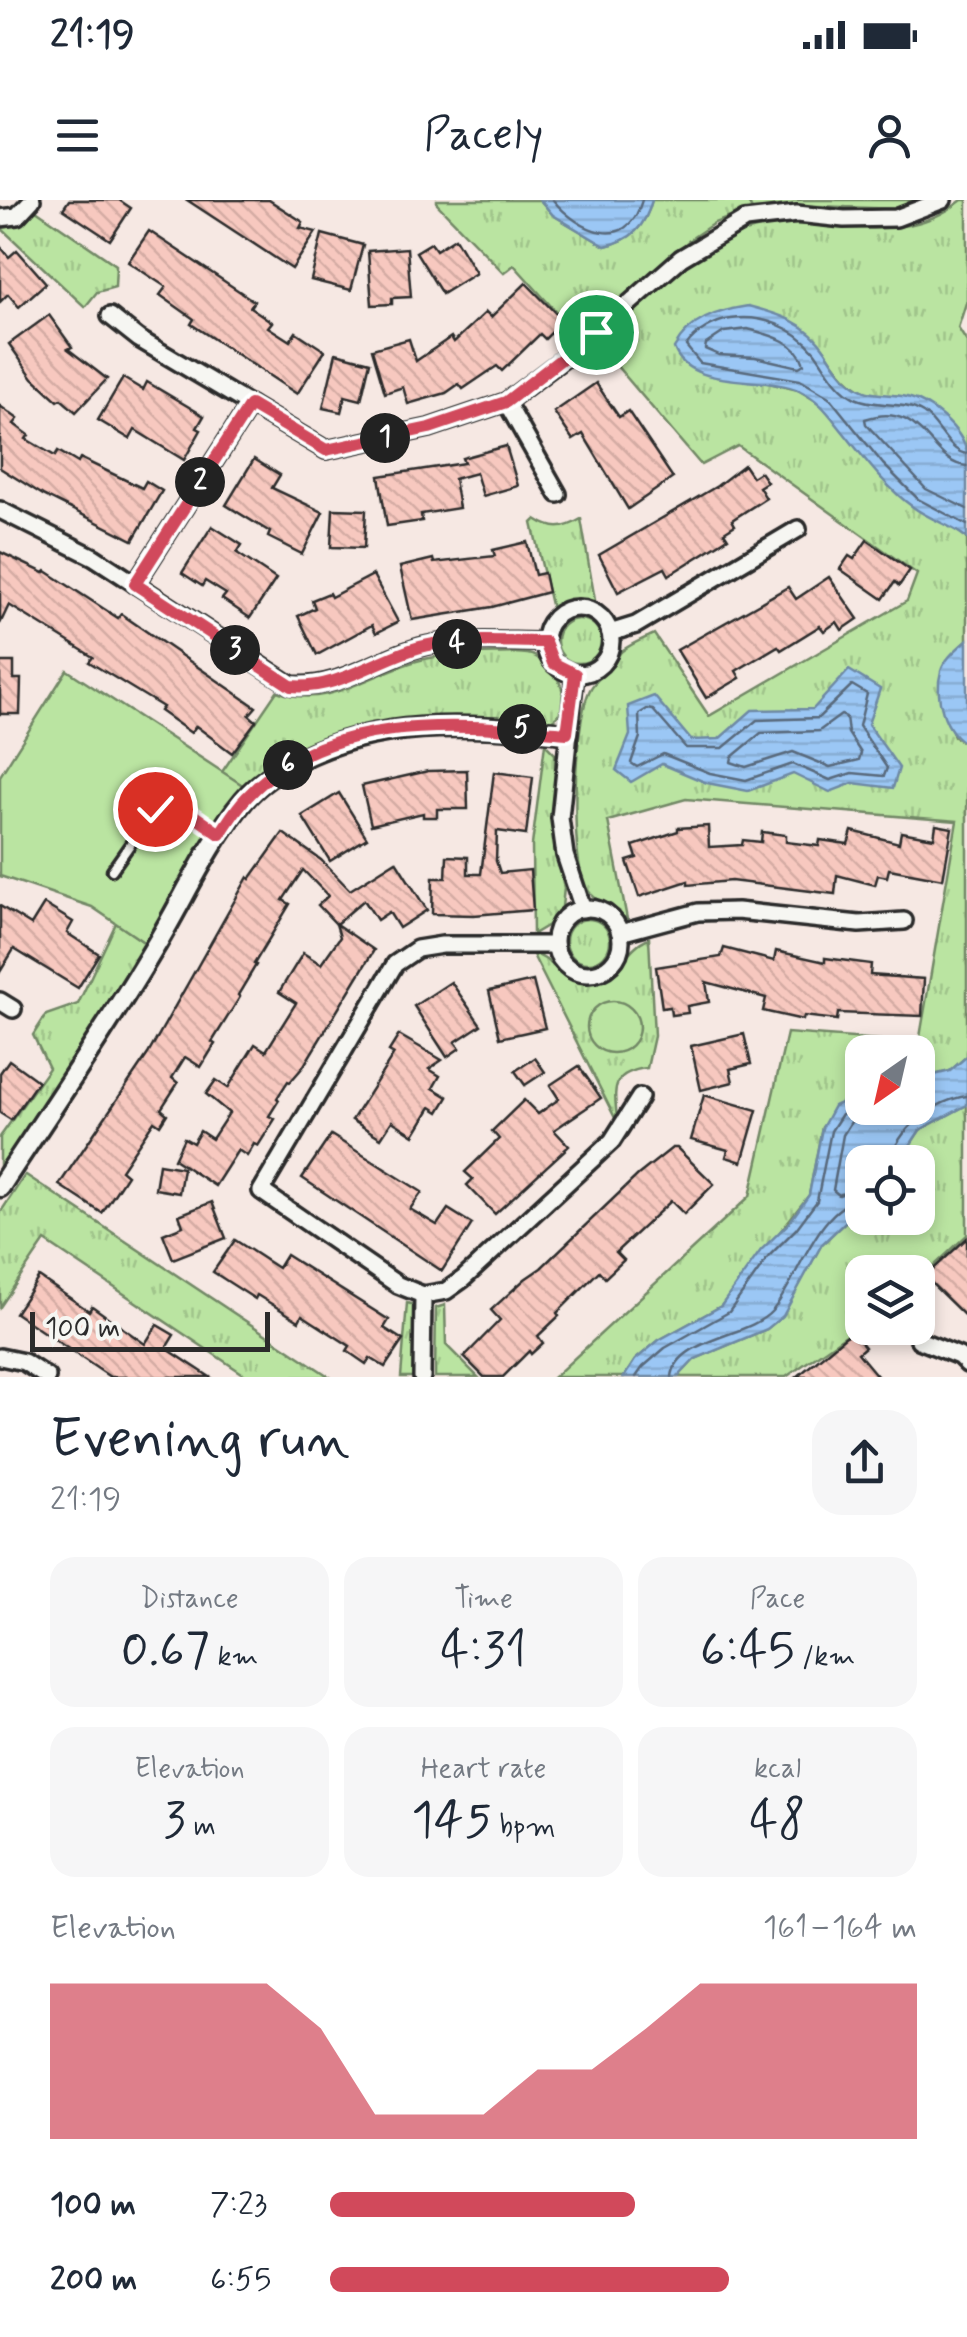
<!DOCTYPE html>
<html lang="en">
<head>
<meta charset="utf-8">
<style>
  body { margin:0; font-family:Mynerve,sans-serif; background:#f6f6f7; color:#1f2937; height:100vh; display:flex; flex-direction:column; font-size:38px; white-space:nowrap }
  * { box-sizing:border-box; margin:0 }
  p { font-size:32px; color:#747a83 }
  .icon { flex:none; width:55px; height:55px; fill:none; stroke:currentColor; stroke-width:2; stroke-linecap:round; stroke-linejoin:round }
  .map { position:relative; height:1177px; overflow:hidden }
  .drawer { display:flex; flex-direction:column; background:#fff; flex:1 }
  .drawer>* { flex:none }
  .needle { width:65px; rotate:214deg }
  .fabs { position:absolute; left:845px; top:835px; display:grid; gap:20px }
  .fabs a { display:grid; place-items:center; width:90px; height:90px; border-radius:20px; background:#fff; box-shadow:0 5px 15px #0003; font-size:50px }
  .scale { position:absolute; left:30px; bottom:25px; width:240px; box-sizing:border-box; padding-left:10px; border:5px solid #2b2b2b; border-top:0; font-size:28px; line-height:35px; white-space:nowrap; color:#2b2b2b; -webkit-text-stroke:8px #f6f6f2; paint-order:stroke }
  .pin { position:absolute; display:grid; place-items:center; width:85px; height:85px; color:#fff; margin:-42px; border:5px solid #fff; border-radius:50%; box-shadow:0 2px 10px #0007 }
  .km { position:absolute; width:50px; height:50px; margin:-25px; border-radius:50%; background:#222; color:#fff; font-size:28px; line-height:50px; text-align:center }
  .round { display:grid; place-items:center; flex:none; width:105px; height:105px; border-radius:30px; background:#f6f6f7 }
  .head { display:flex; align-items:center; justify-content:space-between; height:170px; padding:0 50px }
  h1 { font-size:55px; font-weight:600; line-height:75px }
  .figures { display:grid; grid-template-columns:repeat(3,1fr); gap:15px; height:170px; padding:10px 50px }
  .figures div { display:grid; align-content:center; border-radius:25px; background:#f6f6f7; text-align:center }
  .figures b { font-size:50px; font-weight:600 }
  .figures small { font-size:28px; font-weight:400 }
  .figures p { font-size:28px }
  .chart { height:280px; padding:20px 50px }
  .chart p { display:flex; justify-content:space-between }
  .chart svg { width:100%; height:180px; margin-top:10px; fill:#d1495b; opacity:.7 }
  ul { padding:0 50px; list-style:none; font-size:32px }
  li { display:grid; grid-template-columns:160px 120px 1fr; align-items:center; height:75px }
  li i { height:25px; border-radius:12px; background:#d1495b }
  .status { display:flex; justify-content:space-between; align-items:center; height:70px; padding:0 50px; background:#fff; direction:ltr }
  .status svg { height:28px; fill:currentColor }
  header { display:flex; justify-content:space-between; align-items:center; height:130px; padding:0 50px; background:#fff; font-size:45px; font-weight:600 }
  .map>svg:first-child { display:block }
  .grass { fill:url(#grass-tufts); stroke:#728866; stroke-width:2.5 }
  .park { fill:#bae4a1; stroke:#728866; stroke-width:2.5 }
  .water { fill:url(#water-rules); stroke:#6e89a4; stroke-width:2.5 }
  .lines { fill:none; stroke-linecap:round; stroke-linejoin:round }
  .shore { stroke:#58697c; stroke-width:2.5 }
  .building { fill:url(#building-back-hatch); stroke:#2b2b2b; stroke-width:2.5 }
  .service-casing { stroke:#2b2b2b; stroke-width:15 }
  .minor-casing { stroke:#2b2b2b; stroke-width:22 }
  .tertiary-casing { stroke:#2b2b2b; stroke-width:25 }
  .service { stroke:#f6f6f2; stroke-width:8 }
  .minor { stroke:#f6f6f2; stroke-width:15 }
  .tertiary { stroke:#f6f6f2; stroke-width:18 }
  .route-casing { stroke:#fff; stroke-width:20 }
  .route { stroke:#d1495b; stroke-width:12 }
</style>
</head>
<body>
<div class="status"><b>21:19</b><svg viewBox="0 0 49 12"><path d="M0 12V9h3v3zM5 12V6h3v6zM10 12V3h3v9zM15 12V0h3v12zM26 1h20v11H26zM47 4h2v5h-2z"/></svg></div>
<header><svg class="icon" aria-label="menu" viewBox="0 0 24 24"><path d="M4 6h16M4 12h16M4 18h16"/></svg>Pacely<svg class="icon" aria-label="person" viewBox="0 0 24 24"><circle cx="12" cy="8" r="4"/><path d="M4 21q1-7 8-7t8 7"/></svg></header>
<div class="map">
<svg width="967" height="1177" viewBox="0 0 967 1177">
  <defs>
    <pattern id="grass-tufts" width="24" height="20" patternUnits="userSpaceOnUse" patternTransform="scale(2.5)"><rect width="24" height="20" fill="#bae4a1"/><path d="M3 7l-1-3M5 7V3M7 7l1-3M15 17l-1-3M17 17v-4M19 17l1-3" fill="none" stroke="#a0c48b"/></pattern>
    <pattern id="water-rules" width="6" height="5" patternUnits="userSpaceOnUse" patternTransform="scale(2.5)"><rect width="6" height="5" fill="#9bc7f5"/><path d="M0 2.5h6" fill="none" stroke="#86abd2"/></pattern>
    <pattern id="building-back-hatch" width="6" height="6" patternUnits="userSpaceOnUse" patternTransform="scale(2.5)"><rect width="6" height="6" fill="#f7c8bf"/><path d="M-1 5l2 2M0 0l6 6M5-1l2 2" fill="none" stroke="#d4aca4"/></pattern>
  </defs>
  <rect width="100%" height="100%" fill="#f6e8e3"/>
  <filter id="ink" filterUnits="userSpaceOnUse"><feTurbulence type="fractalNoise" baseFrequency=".01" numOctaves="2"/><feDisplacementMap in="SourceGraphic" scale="20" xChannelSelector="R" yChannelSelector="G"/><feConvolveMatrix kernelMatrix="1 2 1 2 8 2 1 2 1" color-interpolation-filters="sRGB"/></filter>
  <g filter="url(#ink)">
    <g class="grass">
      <path d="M437,0H540L553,15L605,46C632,40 645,27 652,0H747L752,9L714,23L692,38L579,137L514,65L504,73L437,4Z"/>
      <path d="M962,0H967V100L958,128L967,142V250C956,233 920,200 899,196C891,194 883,196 875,195C850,189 836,167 823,147L716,177L751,179L798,190L824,206L876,271L967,338V440C927,476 939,490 954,537L967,544V856L950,871L918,879V852H862V893L854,895L822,927L809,995L721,1106L659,1140L635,1160L624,1177H554L750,996L787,833L919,843L957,621L686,599L608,621L627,719C615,713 592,699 585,686C570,655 573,518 591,488C596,479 606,474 612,466C616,462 617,457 620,453C627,445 644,439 654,434L709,516L907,401L917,374L738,246L701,265L599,145C640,108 692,50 745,32C815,8 894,55 962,0Z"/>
      <polygon points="36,10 116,65 115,87 97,92 85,107 1,28 23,24"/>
      <path d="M536,319C553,330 563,330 581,319L596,406L575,401L552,409L532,323Z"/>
      <circle cx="579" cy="441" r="22"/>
      <path d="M515,453C521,454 526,453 532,455C558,465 581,511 546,523L444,517L374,527L247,588L222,572L277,491C331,512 377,467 430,458C458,453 487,454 515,453Z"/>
      <polygon points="545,544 555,554 555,642 564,688 562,707 548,725 533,734 532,645"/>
      <circle cx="588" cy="741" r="22"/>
      <polygon points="116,723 148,745 0,976 0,937 49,868 33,835 46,815 78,804"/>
      <path d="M649,738L654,836L647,868C606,873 616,894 617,922L532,753C551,758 560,777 579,782C617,790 621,748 649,738Z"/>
      <polygon points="967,905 967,1035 918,1081 918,1089 918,1072 862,1072 862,1124 786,1177 678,1177 695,1159 767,1129 782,1116 822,1044 862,1006 862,1018 918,1018 918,962 899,962 920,930"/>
      <polygon points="25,975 26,975 330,1177 248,1177 45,1041 0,1107 0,1013"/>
      <polygon points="407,1103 415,1105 416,1177 401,1177"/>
      <polygon points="445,1105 446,1145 478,1177 435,1177 436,1108"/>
    </g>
    <g class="park">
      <polygon points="747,0 913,0 897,9 816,6 752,9"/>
      <polygon points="67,470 247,588 148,745 92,707 0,676 0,576"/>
      <circle cx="613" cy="827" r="26"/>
    </g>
    <g class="water">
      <path d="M540,0H652C645,27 632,40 605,46L553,15Z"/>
      <path d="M748,106C779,114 807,122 826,151C834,164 842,177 855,186C871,197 890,193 907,197C929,202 962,228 967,253C967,279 967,311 967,338C950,324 930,320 913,307C887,289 864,258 844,233C830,216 821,201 800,191C764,174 689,191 674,148C690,119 717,111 748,106Z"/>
      <path d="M967,440V544C944,532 934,496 941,471C945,458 957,449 967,440Z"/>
      <polygon points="849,470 880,489 868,524 899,568 893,588 853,583 830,592 793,574 748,591 707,583 662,564 631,582 616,570 630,535 628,506 654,496 691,540 719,539 752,510 813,509"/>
      <polygon points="967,856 967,905 920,930 899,962 862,962 862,1006 822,1044 783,1116 767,1129 695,1159 678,1177 624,1177 635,1160 659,1140 721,1106 761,1050 789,1023 809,995 822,928 834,906 862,893 862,908 918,908 918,879 950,871"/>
    </g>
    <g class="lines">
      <g class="shore">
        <path d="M553,0C579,31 627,54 642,0"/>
        <path d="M748,129C770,135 797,141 804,164L799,167L755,157L719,155L705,149L706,144L724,132Z"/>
        <path d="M967,254C948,252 939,223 923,213C903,200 876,208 855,198C835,188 827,168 814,151C794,127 762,114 731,119C715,121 695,132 686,146L700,163L800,180L829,197L883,264L918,299L967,325"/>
        <path d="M967,266C929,264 925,199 865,219L866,224L926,289L967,309"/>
        <polygon points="852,485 867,494 859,526 887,568 884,576 852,573 830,580 793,564 746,580 710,573 663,554 637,567 631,563 640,537 639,514 647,509 653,510 686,548 723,548 757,520 818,518"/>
        <polygon points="841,515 846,517 848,533 861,553 859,560 830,567 793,552 746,567 731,562 732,557 761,533 819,531"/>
        <path d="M891,962C895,930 936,900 967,896"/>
        <polyline points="862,986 839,995 833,990 843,935 851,922 878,908"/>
        <polyline points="636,1177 643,1167 665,1148 729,1112 769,1056 796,1029 817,1001 831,931 842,914 862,903"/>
        <path d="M672,1177C676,1138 749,1137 772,1111C797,1083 818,1004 862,999"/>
      </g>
    </g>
    <g class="building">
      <polygon points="69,0 119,0 131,8 110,40 63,9"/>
      <polygon points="187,0 269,0 303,22 300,28 316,32 292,69"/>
      <polygon points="149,31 254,101 250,107 272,122 268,127 290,141 296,132 325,151 297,194 191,124 194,119 160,95 166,87 128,62"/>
      <polygon points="322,34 363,45 351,90 311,80"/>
      <polygon points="455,38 476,73 442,94 416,52 431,43 436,50"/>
      <polygon points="0,46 9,57 17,50 46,83 19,107 8,94 0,102"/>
      <polygon points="407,48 411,97 392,98 392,104 372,105 368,51"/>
      <polygon points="526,83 563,121 545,139 540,134 502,171 497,166 463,189 459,184 446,193 408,204 403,187 385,193 372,149 409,139 416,161 451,137 454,142 486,112 491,117"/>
      <polygon points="49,115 72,147 68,149 107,179 76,212 61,199 58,201 33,178 9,144"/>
      <polygon points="336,153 370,162 361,200 345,196 341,212 323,208"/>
      <polygon points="123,178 143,190 147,182 204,216 197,228 201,230 184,260 135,230 130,239 98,220"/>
      <polygon points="596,183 619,217 628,211 673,278 628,309 583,234 573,240 554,212"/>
      <polygon points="0,206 18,219 14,224 29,235 26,239 55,256 58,251 78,263 80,258 142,288 146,281 162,291 133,340 43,295 0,268"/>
      <polygon points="506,246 518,286 483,296 476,273 454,279 459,308 421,314 422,321 387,326 379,276 464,263 462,258"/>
      <polygon points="254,259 280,275 272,288 323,312 302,354 268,337 270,332 226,305"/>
      <polygon points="744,265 752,277 760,272 767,282 759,287 766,298 732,320 735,325 724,332 728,338 669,375 665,368 618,392 599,355 717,286"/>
      <polygon points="333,309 366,310 364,348 331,347"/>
      <polygon points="212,326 242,345 237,353 276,379 250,418 222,399 226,394 205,381 202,386 182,373"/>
      <polygon points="867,340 910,370 899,386 895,382 883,399 840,369 849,356 854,359"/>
      <polygon points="527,342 535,375 544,373 548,392 492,407 412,420 400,367 433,359 434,363 495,356 493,350"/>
      <polygon points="0,352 44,373 46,371 118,418 121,414 256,507 249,515 256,521 232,553 196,526 191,533 160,511 163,507 89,462 93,457 9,405 0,424"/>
      <polygon points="373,375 398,422 376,433 372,425 317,455 298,416 315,408 312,400 329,393 331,397"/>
      <polygon points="829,377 858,419 842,430 837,422 824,431 820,426 781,450 778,446 736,471 740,478 706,498 677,450 788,387 796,399"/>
      <polygon points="0,462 14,462 14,479 21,479 20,514 0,514"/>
      <polygon points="467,570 468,609 437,609 437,617 423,617 423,613 371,625 362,586 428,571"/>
      <polygon points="494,572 533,577 526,635 497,631 496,661 500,673 530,670 533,710 474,715 432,714 433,678 446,678 447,656 468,657 468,674 481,674"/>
      <polygon points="339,593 367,638 330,661 302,616"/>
      <polygon points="936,625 952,628 943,679 889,669 887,677 878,675 875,685 837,675 835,694 731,681 688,685 688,681 639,697 627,661 637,658 633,646 678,631 678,628 708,626 709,647 742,645 743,640 761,642 762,632 786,635 786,642 819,646 820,640 848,644 852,631 899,643 901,632 934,638"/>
      <polygon points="283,633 321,660 350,690 396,661 427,710 399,728 389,712 377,720 364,700 336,724 374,750 303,867 290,882 288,881 277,898 279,900 269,916 275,919 258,946 254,944 247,956 238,950 215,986 174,959 184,938 193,943 200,931 212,939 229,913 206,894 216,880 228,888 255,844 266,851 296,803 279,792 303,753 321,764 340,737 336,724 318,705 328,696 303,670 283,700 290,704 254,764 256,765 238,795 240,797 212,842 215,844 201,867 185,857 172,878 178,883 161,909 167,914 160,925 154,921 121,970 127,975 102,1013 59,985 148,854 248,677 250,679"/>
      <polygon points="44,704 73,722 67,733 99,754 78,788 14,749 0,772 0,706 31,725"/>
      <polygon points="724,748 774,761 776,751 825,762 825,758 871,764 870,775 924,779 922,816 838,813 837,820 804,816 803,820 763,811 766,798 706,782 709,802 687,806 688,813 671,815 670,807 662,808 656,767 721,757"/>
      <polygon points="533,781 545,828 500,838 489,791"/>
      <polygon points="451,782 481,825 455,842 460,848 447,857 414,806"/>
      <polygon points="744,834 751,864 730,869 733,882 701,890 691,846"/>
      <polygon points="399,835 442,860 429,869 440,876 433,888 448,897 439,912 431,907 414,935 392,921 381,938 352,920 394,854 389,851"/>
      <polygon points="535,858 545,872 525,885 515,871"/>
      <polygon points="9,860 38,881 11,920 0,913 0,873"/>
      <polygon points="579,866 601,898 554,930 569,946 495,1014 467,985 473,979 465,972 499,939 492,931 524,900 538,914 559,899 550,885"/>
      <polygon points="704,895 757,910 742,962 726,957 728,950 691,940"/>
      <polygon points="331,935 422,992 410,1009 437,1025 448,1009 472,1024 442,1071 302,978"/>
      <polygon points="672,948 677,948 714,984 684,1014 671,1001 616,1052 624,1060 605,1078 599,1071 557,1113 559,1116 538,1136 543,1143 531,1154 529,1151 503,1177 484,1177 464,1157 500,1120 491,1110 525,1079 541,1068 638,975"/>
      <polygon points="159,964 183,968 179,993 155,989"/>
      <polygon points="212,1002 226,1038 173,1059 163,1034 183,1026 179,1015"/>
      <polygon points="967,1038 967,1118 925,1077"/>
      <polygon points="235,1040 278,1068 286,1055 389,1120 384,1128 403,1140 385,1167 370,1158 366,1164 347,1151 350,1146 302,1115 299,1121 257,1095 255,1099 213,1072"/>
      <polygon points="39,1077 89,1111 92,1106 145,1144 157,1125 174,1135 166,1148 210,1177 110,1177 15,1113"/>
      <polygon points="852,1131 865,1147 858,1153 878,1177 797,1177"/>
    </g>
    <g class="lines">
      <defs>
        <polyline id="service" points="112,670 155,609 163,603 180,606 219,634"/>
        <g id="minor">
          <polyline points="0,18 17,16 32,0"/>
          <polyline points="110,116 139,139 326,250 429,228 506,202 582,145 681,58 745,20 797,14 844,19 896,18 943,0"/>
          <polyline points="506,202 558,294"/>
          <path d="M0,310L94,357L291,485C341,491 385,452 434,444C470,439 509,442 545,442"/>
          <polyline points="135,384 250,205"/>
          <circle cx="578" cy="441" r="33"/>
          <polyline points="610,433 636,425 798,329"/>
          <polyline points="575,474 560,618 565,655 583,709"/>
          <circle cx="588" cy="741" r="33"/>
          <polyline points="620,733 698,712 737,711 859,724 904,721"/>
          <polyline points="0,801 13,809"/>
          <polyline points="423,1095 398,1085 261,991 395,764 417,749 442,745 555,745"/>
          <polyline points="423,1095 446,1091 463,1079 612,941 640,897"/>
          <polyline points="919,1140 959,1156 967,1164"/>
          <polyline points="0,1157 24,1162 47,1177"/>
          <polyline points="422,1177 423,1095"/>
        </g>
        <path id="tertiary" d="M0,987C51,909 105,831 153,750C183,701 207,645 244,600C258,583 279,570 298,560C384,516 474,526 567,533"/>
      </defs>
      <use href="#service" class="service-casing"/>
      <use href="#minor" class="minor-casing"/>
      <use href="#tertiary" class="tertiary-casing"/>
      <use href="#service" class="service"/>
      <use href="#minor" class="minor"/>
      <use href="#tertiary" class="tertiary"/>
    </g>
  </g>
  <g class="lines" filter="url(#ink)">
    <defs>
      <path id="route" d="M155,609L163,602L180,606L220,634C228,622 236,608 247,597C328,510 461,525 567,533L575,474L553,463L545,442C509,442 470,439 434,444C385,452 342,491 291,486L135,384L250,205L326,250L429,228L506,202L596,132"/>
    </defs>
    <use href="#route" class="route-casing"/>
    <use href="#route" class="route"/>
  </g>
</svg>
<div class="fabs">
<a><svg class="needle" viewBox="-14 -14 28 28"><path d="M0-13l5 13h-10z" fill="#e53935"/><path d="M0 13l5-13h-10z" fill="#747a83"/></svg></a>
<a><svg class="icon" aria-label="locate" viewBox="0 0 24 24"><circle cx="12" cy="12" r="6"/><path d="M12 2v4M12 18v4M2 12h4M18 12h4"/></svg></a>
<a><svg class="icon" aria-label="layers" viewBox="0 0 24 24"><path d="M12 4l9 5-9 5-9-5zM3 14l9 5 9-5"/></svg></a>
</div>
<div class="scale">100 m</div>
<div class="pin" style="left:596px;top:132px;background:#1e9e55"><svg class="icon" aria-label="arrive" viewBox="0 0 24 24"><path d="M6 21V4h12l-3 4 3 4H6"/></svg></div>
<div class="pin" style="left:155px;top:609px;background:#d93025"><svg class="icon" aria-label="check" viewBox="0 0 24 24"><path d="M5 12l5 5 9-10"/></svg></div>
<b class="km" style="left:385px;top:238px">1</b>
<b class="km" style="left:200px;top:282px">2</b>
<b class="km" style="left:235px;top:450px">3</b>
<b class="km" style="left:457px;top:444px">4</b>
<b class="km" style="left:522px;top:529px">5</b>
<b class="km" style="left:288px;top:565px">6</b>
</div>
<section class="drawer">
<div class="head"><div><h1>Evening run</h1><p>21:19</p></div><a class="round"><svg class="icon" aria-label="share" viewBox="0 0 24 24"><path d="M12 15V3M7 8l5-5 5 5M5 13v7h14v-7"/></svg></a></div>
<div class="figures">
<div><p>Distance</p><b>0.67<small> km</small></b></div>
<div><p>Time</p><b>4:31</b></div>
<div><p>Pace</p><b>6:45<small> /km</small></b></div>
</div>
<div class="figures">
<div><p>Elevation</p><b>3<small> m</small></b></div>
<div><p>Heart rate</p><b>145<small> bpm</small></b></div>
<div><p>kcal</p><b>48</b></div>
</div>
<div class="chart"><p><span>Elevation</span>161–164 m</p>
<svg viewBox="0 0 160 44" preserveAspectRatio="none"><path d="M0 44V6L10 6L20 6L30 6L40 6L50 17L60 38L70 38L80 38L90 27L100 27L110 17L120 6L130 6L140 6L150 6L160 6V44z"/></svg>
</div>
<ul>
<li><b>100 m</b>7:23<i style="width:52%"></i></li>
<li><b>200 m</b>6:55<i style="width:68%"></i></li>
</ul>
</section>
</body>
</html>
